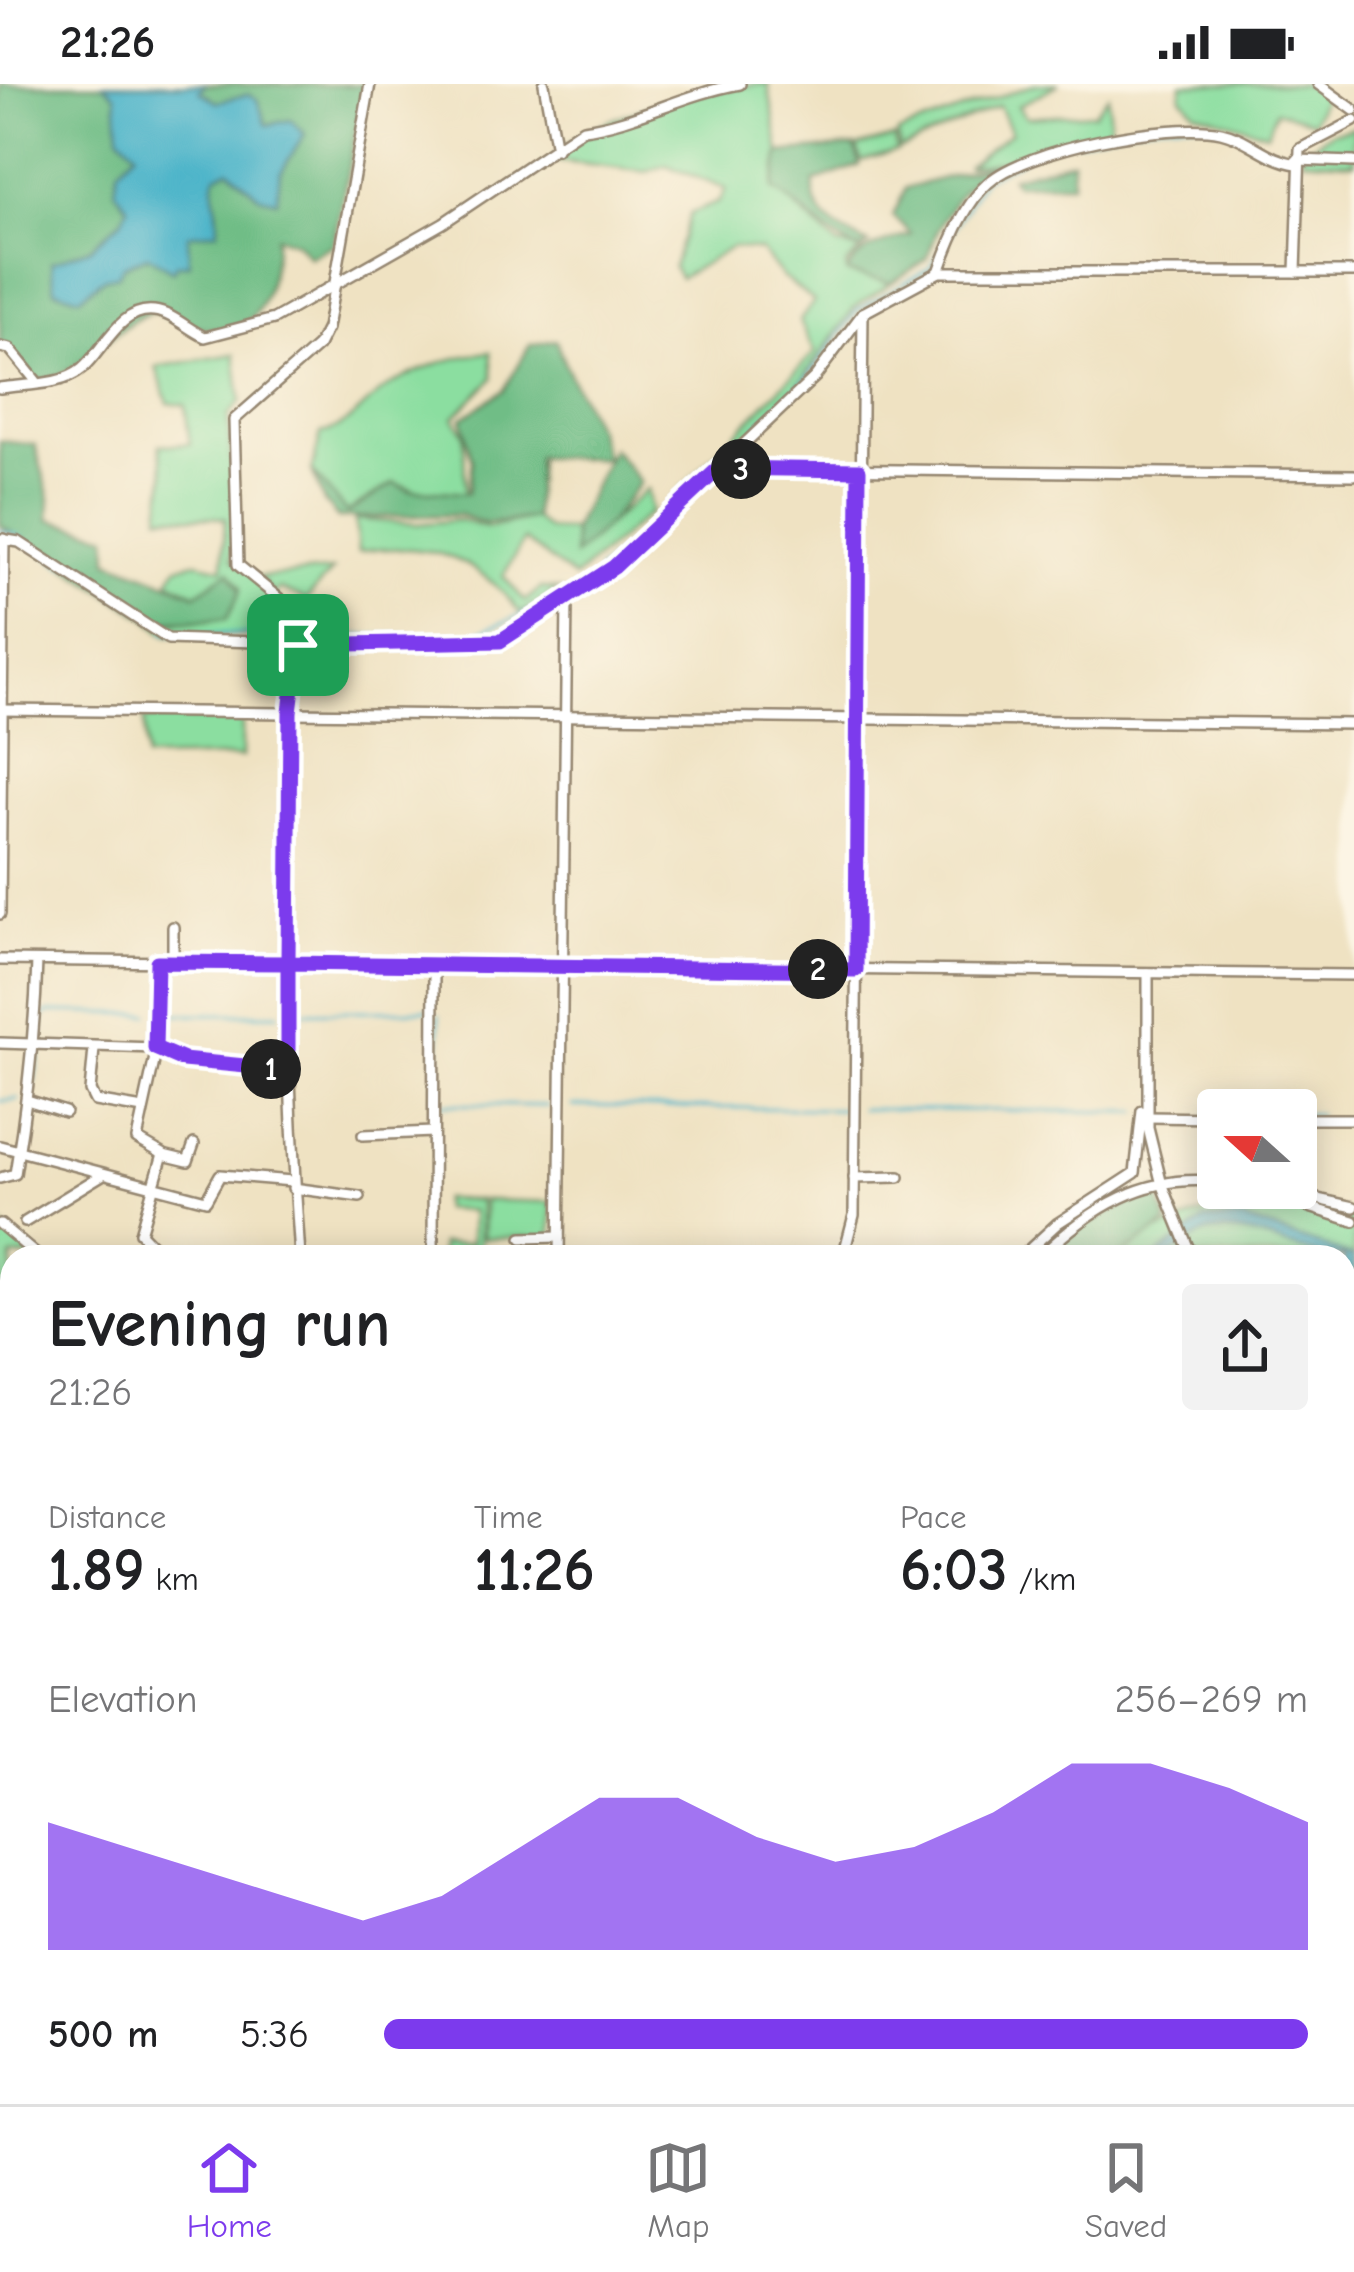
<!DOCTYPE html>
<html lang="en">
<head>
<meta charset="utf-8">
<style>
  body { margin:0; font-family:"Comic Neue",sans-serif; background:#f2f2f2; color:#202124; height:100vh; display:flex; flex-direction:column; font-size:45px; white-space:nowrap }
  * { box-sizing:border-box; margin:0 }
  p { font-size:39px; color:#757577 }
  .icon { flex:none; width:66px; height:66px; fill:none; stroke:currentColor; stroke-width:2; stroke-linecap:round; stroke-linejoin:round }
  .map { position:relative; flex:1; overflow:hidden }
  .side { position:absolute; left:0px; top:1161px; width:1356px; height:861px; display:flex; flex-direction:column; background:#fff; border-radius:36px 36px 0 0; box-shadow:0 6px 30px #0003 }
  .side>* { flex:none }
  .needle { width:78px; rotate:291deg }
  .fabs { position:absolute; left:1197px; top:1005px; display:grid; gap:24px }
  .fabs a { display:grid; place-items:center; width:120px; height:120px; border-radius:12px; background:#fff; box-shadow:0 6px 30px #0003; font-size:60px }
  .pin { position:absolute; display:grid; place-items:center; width:102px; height:102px; color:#fff; margin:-51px; border-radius:24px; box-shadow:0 6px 18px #0006 }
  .km { position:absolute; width:60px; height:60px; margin:-30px; border-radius:50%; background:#222; color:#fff; font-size:33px; line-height:60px; text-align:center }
  .round { display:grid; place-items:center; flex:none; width:126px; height:126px; border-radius:12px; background:#f2f2f2 }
  .overview { display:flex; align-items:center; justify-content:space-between; height:204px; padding:0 48px }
  h1 { font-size:66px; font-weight:800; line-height:90px }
  .stats { display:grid; grid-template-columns:repeat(3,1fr); gap:18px; height:204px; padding:12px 48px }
  .stats div { display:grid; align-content:center }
  .stats b { font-size:60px; font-weight:800 }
  .stats small { font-size:33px; font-weight:400 }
  .stats p { font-size:33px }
  .chart { height:336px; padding:24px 48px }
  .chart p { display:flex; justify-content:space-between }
  .chart svg { width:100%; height:216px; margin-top:12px; fill:#7c3aed; opacity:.7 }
  ul { padding:0 48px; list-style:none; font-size:39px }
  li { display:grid; grid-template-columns:192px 144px 1fr; align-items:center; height:90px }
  li i { height:30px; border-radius:15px; background:#7c3aed }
  .status { display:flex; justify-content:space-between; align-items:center; height:84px; padding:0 60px; background:#fff; direction:ltr }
  .status svg { height:33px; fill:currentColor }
  .menu { display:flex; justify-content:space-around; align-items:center; height:168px; border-top:3px solid #e0e0e0; background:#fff; font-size:33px; color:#757577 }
  .menu a { display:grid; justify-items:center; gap:6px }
  .menu .active { color:#7c3aed }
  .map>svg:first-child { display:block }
  .green { fill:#8bdea0; stroke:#63845f; stroke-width:3 }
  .forest { fill:#70bd86; stroke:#567452; stroke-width:3 }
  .water { fill:#4bb4c9; stroke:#436f74; stroke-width:3 }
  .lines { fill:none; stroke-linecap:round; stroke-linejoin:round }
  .stream { stroke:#4bb4c9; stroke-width:3 }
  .minor-casing { stroke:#958670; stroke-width:14 }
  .minor { stroke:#fff; stroke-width:9 }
  .route-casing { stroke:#fff; stroke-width:24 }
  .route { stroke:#7c3aed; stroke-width:15 }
</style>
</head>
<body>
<div class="status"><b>21:26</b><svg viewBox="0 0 49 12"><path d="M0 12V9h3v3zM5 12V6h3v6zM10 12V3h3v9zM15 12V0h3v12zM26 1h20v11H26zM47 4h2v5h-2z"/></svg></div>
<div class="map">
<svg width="1354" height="2020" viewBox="0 0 1354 2020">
  <rect width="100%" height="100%" fill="#fcf5e5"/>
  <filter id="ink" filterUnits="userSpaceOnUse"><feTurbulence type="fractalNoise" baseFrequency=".00833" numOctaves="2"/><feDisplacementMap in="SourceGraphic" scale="24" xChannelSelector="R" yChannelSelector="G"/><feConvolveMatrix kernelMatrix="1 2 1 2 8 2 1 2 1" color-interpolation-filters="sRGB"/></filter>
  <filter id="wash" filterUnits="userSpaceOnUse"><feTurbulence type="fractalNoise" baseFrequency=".004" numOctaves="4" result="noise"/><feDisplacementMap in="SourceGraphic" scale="48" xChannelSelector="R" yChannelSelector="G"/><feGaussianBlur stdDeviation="2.7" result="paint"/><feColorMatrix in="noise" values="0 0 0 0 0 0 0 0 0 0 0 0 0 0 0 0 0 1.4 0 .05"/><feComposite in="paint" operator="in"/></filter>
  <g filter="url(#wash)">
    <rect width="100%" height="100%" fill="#efe2c2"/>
    <g class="green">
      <path d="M768,0L780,69L773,102L837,161L861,166L846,181L847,189L891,199L854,224L788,315L639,449L815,268L800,237L814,217L781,192L761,167L732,163L680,194L673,183L690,130L719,118L726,105L666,81L647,88L558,77L555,72C593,30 710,1 768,0Z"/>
      <polygon points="1035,0 1059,0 1018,22 1026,33 1094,29 1108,12 1110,44 1024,73 966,83 1011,48 999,22 900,65 898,49"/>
      <polygon points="1182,0 1315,0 1323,13 1313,37 1276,26 1267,49 1195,27 1181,12"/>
      <polygon points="1354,43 1354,78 1303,75 1302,68 1332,48"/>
      <polygon points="895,53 897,67 861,77 857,63"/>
      <path d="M491,268L493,294L454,333L464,350L465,409L414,406L394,399L346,429L312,387L321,349C353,343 364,317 391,301C421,283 456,272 491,268Z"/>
      <polygon points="235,270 241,317 228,332 235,428 232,475 271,506 258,493 332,487 306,516 279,505 273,512 295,535 292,552 168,551 152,539 226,535 241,503 230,489 197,510 169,496 178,482 197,478 223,484 225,434 160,431 165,391 160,361 190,360 185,321 168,319 156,283"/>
      <path d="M647,405L651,428L574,494L524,456L503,492L525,517L541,504L559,506L520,529C478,472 428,457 358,468L355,435L417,440L460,436L488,444L534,434L548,446H572L575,471Z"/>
      <polygon points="144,634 242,636 242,673 146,675"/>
      <polygon points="1233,1104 1354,1136 1354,1227 1344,1221 1344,1173 1116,1173 1151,1150 1237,1116"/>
      <polygon points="442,1115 480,1116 480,1173 441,1173 441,1160 471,1159 472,1127 442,1125"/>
      <polygon points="484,1116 552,1118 552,1153 483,1154"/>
      <polygon points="0,1141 38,1173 12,1173 12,1334 0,1326"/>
      <polygon points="12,1741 12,2010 941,2010 943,2020 0,2020 0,1742"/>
    </g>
    <g class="forest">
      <path d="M0,0L365,1L333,161L309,173L296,158L276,152C269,248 239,265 153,227C105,246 83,293 36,297L0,260Z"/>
      <path d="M855,62L860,81L814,98C810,134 841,147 869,160L861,166C826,155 806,125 773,105L780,69Z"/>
      <polygon points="1072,76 1072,99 1015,100 1011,93"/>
      <path d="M995,80C960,98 938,139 927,175L891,199L847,189C856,164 888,159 911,150L893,132L906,104Z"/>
      <path d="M556,256C568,299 596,330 605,375L537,373L534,434L486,440L460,431L338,434L324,418L312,387L347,429L394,399L408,406L468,409L472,377L462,334L504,306L530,261Z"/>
      <polygon points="0,357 35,361 50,414 49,435 108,451 109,476 196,510 229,487 241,506 227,535 151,537 0,441"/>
      <polygon points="612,364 640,398 611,437 574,472 573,445"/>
      <polygon points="1156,1105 1168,1139 1119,1173 1049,1173 1072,1148"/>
      <polygon points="0,1481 12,1495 12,1752 0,1754"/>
      <polygon points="1354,1640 1354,1792 1344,1782 1344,1643"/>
      <polygon points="0,1887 12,1890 12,2010 33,2010 29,2020 0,2020"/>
      <polygon points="1344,2007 1354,2020 1283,2020 1263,2010"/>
      <polygon points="600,2010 1065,2010 1054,2020 618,2020"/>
    </g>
    <g class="water">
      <path d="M103,0H205L200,7L217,18L249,10L257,15L267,41L291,36L305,50L280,89L277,116L259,112L229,85L216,91C209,110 222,128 217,147L188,151L189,180H176L173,187L148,172L123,182L118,191L104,194L80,213L55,206L51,178L90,164L122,136L128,123L115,106L118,85L136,67L119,51L116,11Z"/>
      <path d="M1242,1135L1354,1173V1190L1344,1185V1173C1299,1173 1259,1143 1214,1148C1191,1150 1180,1173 1155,1173L1205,1136Z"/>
      <polygon points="771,2010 859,2015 862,2010 904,2010 906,2019 765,2020"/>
    </g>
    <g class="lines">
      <g class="stream">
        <path d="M1077,57C1128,42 1193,25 1242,51"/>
        <polyline points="756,342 810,291 857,227 931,183 983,95 1022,75"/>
        <polyline points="682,412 723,374"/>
        <polyline points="0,447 17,451 66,483"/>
        <polyline points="597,488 662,431"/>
        <polyline points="164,548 292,552"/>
        <polyline points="302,552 471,551 550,520"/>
        <polyline points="293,928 429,926"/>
        <polyline points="161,930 279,930"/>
        <polyline points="439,931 439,1020 547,1022"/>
        <polyline points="41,955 42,933 49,928 149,930"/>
        <polyline points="32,1006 40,966"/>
        <polyline points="0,1017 18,1015"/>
        <polyline points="573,1022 847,1025"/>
        <polyline points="861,1025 1138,1028"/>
        <polyline points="1206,1029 1218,1029"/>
        <polyline points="1296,1030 1318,1031"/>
        <polyline points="0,1475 12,1488"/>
        <polyline points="1344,1938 1354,1937"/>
        <polyline points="947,2020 961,2010"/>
      </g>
    </g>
  </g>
  <g filter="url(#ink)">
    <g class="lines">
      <defs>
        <g id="minor">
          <polyline points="544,0 556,65"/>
          <polyline points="1318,0 1354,26"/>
          <polyline points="1297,76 1354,78"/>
          <path d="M939,188C949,159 965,119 988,99C1027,64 1170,37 1221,48C1249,54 1267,76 1297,80"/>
          <polyline points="1296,188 1300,65 1354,37"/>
          <polyline points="0,263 10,265 36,297"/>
          <path d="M0,304C26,300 62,302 82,285C103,267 120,223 154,227C172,229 189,246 205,253L274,235L443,139L583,45C634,39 683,10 740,0"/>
          <polyline points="719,384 1354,391"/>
          <polyline points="0,455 19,458 168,555 397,563 500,557 614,483 815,293 863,229 939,188 1354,188"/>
          <polyline points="0,626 1354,640"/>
          <polyline points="0,830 4,455"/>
          <polyline points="0,876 1354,891"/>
          <polyline points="157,878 155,973 137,1055 163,1070 140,1149 163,1173"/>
          <polyline points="173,878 173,843"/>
          <polyline points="1148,889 1148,1044 1161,1097 1192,1173"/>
          <polyline points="0,959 156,964 183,977 288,986"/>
          <polyline points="94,965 90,1007 95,1017 143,1025"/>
          <polyline points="27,1016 65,1028"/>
          <polyline points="1147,1033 1218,1034"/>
          <polyline points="1296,1035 1354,1035"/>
          <polyline points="363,1051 433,1048"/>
          <polyline points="0,1062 206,1116 220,1091 292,1097"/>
          <polyline points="163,1071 188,1077 194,1060"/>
          <path d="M0,1094L15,1090C27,1019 35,949 37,877"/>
          <polyline points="854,1094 899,1093"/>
          <polyline points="293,1104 360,1113"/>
          <polyline points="1249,1104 1354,1137"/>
          <polyline points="1278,1106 1354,1123"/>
          <polyline points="25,1138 102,1091"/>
          <polyline points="0,1140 39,1173"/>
          <polyline points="522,1154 559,1153"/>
          <path d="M300,1173C287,993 282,811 290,631C291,597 298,564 298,530L238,481L234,336L318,262L327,244L370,0"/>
          <polyline points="433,1173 434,881"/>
          <polyline points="559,1173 567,517"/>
          <polyline points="843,1173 854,1131 863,229"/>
          <polyline points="1021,1173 1058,1139 1135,1089 1142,1027"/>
          <path d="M1040,1173C1090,1124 1146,1089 1218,1098"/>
          <polyline points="1344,1253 1354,1256"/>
          <polyline points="1344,1286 1354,1285"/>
          <polyline points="0,1325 12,1333"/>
          <polyline points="1344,1447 1354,1444"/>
          <polyline points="0,1462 12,1475"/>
          <polyline points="1344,1505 1354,1510"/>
          <polyline points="0,1536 12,1553"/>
          <polyline points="1344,1657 1354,1657"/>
          <polyline points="0,1750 12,1747"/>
        </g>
      </defs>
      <use href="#minor" class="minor-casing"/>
      <use href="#minor" class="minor"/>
    </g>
  </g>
  <g class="lines" filter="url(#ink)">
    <defs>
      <polyline id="route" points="298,561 290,628 288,879 157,878 155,964 183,976 288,986 288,879 856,886 859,386 719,384 614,483 500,557 298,561"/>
    </defs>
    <use href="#route" class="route-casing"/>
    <use href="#route" class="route"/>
  </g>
</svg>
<div class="fabs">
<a><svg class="needle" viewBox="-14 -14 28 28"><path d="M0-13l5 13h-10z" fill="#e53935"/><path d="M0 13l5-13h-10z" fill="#757577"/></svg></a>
</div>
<div class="pin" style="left:298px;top:561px;background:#1e9e55"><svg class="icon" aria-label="arrive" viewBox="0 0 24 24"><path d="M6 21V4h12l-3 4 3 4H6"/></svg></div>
<b class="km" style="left:271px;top:985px">1</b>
<b class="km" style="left:818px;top:885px">2</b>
<b class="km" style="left:741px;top:385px">3</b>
<section class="side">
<div class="overview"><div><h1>Evening run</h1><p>21:26</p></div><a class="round"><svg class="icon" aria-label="share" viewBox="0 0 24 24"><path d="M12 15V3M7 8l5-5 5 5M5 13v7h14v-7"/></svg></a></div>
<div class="stats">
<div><p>Distance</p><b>1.89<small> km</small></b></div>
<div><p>Time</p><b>11:26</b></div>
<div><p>Pace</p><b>6:03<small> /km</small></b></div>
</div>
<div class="chart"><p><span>Elevation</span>256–269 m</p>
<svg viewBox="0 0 160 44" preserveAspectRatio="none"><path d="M0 44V18L10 23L20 28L30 33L40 38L50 33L60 23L70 13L80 13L90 21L100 26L110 23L120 16L130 6L140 6L150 11L160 18V44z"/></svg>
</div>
<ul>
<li><b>500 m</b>5:36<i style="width:100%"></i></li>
</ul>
</section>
</div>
<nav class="menu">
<a class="active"><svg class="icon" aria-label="home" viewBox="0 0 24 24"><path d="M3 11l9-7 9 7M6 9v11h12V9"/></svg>Home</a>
<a><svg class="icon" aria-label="map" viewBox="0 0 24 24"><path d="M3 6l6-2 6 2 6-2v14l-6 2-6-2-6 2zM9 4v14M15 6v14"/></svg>Map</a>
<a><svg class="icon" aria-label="saved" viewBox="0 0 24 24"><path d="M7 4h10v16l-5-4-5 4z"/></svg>Saved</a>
</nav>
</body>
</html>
